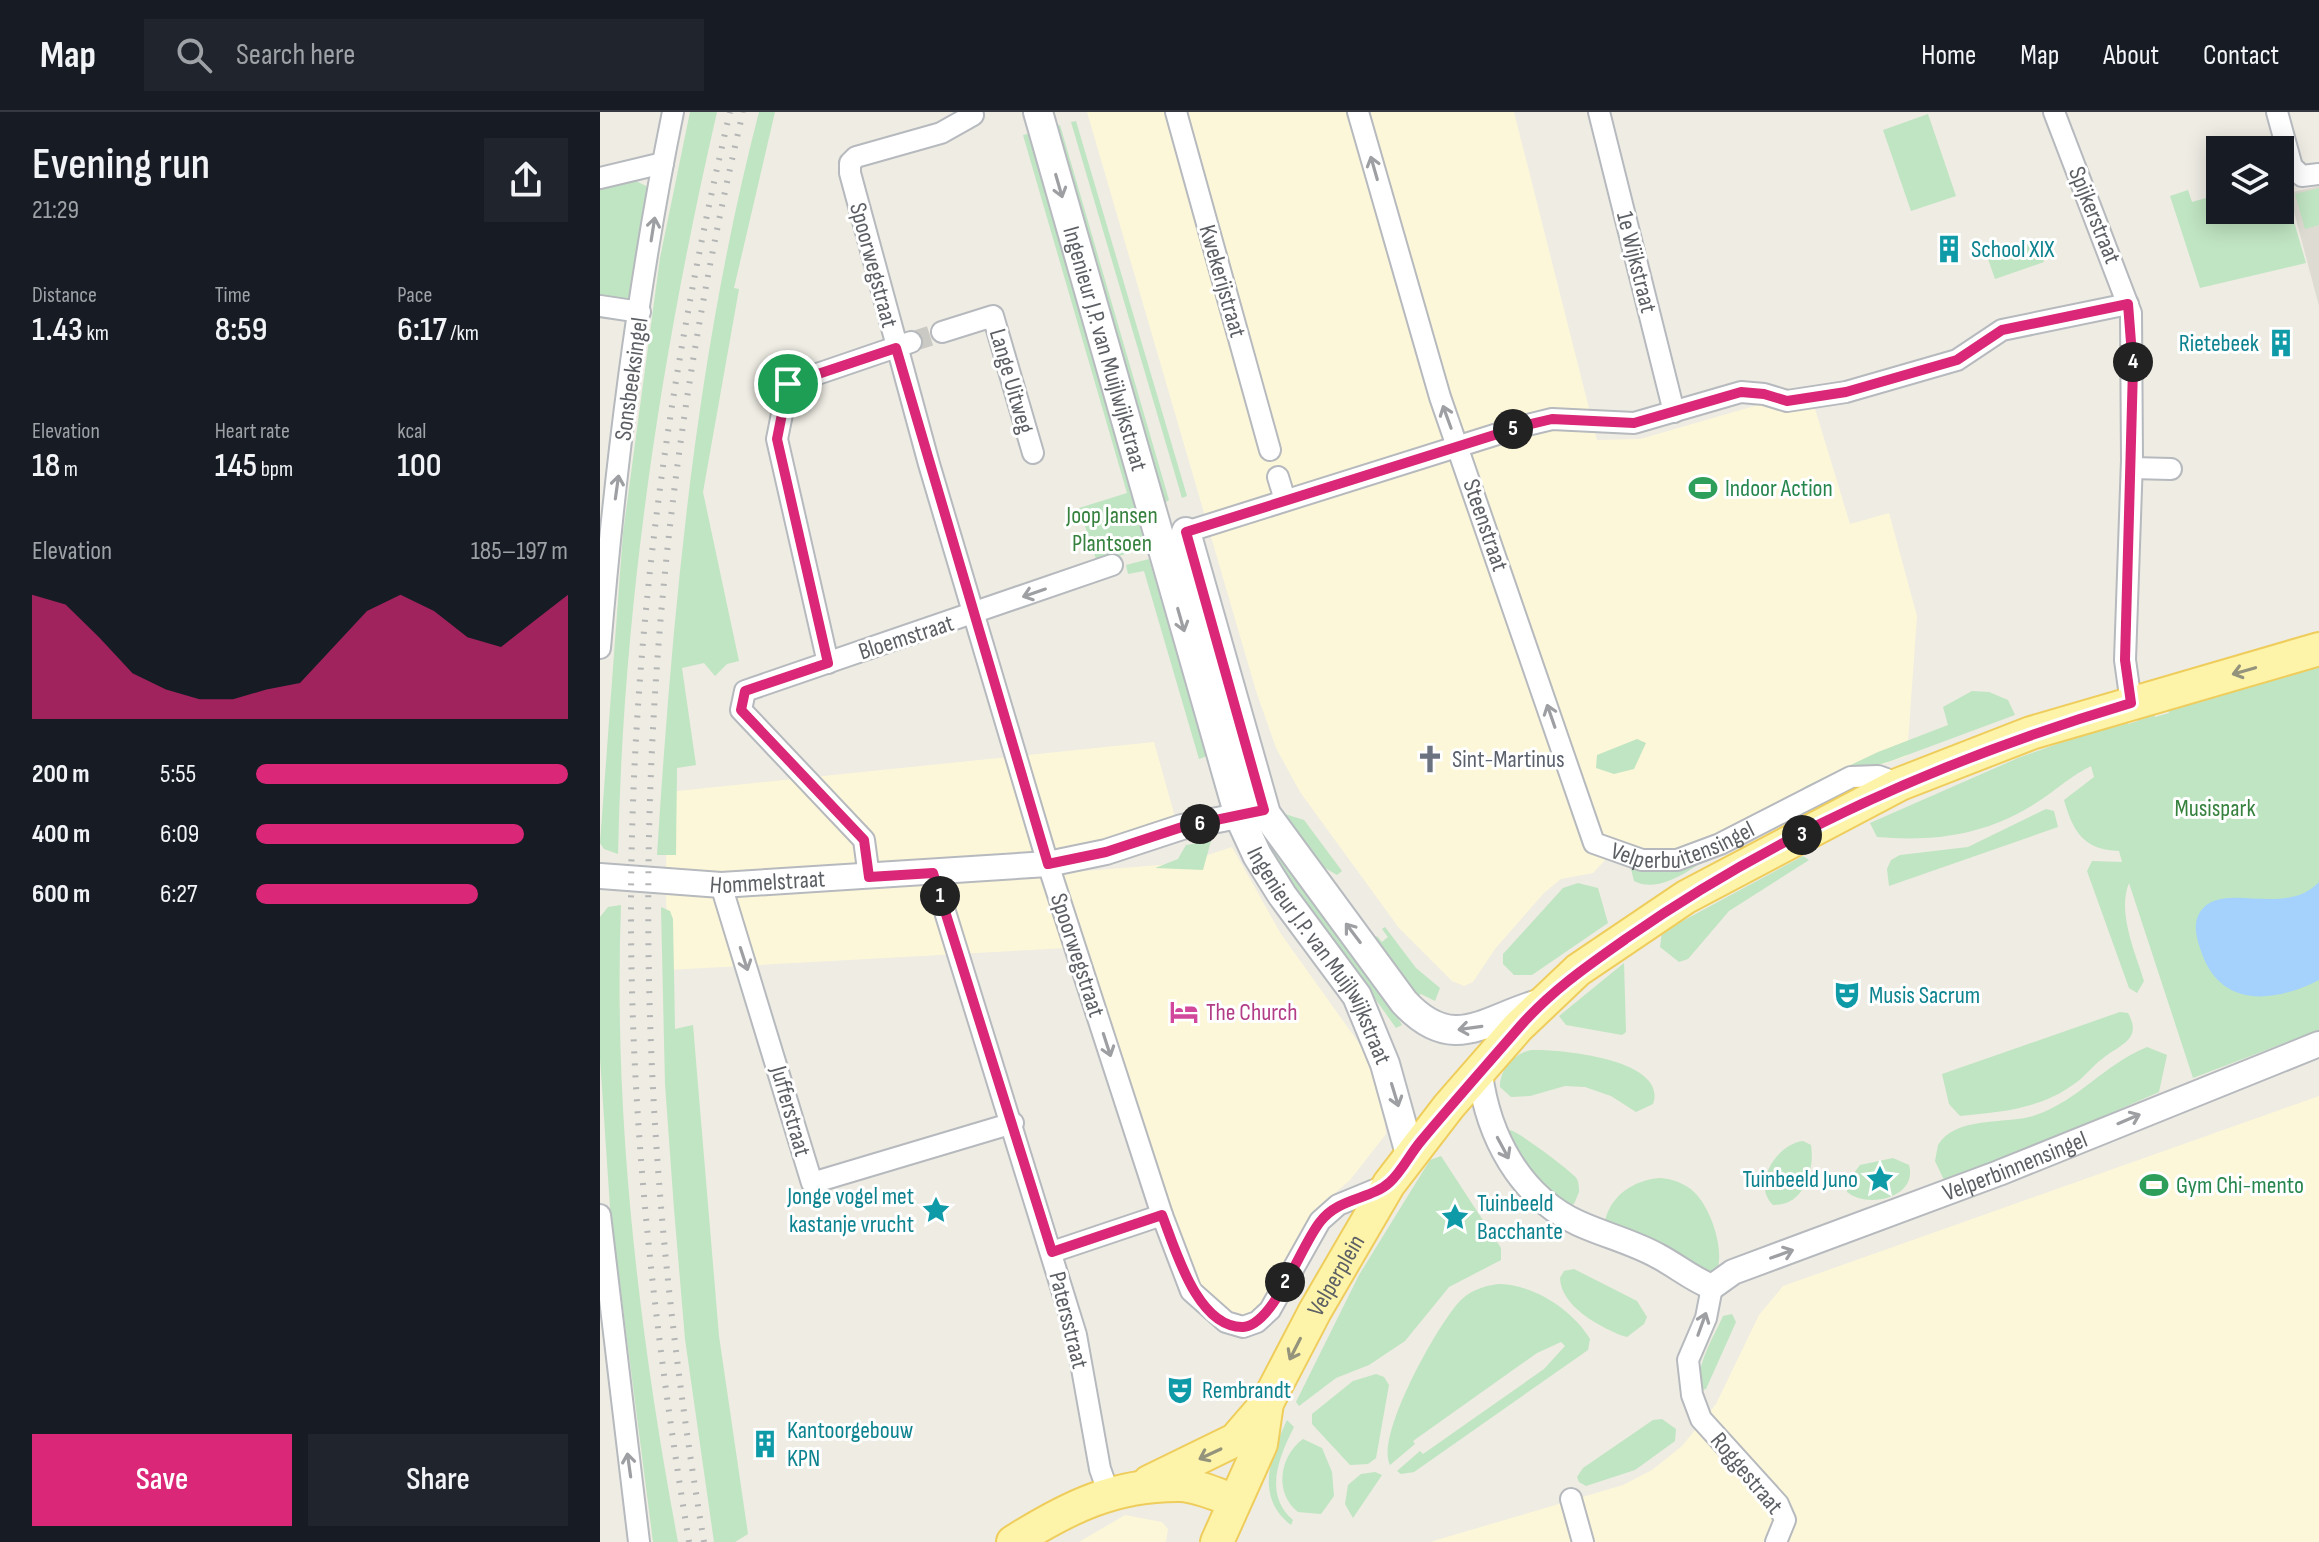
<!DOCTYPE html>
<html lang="en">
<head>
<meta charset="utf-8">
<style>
  body { margin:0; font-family:"Sofia Sans Condensed",sans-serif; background:#20242c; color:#f1f3f6; height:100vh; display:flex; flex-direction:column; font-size:30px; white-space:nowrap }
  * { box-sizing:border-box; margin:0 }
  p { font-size:26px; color:#9ea1a6 }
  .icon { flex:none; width:44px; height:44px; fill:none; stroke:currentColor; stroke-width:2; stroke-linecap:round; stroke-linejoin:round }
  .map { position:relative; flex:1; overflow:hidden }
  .panel { display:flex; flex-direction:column; background:#171b24; width:600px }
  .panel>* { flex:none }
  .controls { position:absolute; left:1606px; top:24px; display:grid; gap:16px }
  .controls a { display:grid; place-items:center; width:88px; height:88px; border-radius:0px; background:#171b24; box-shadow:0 4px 20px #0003; font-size:40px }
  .pin { position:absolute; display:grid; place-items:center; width:68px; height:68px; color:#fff; margin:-34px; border:4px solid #fff; border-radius:50%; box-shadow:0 2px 8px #0007 }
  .km { position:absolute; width:40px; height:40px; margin:-20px; border-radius:50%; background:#222; color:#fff; font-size:22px; line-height:40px; text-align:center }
  .round { display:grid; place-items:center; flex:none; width:84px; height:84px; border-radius:0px; background:#20242c }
  .summary { display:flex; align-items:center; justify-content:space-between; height:136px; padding:0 32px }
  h1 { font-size:44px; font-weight:600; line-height:60px }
  .stats { display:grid; grid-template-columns:repeat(3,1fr); gap:12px; height:136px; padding:8px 32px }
  .stats div { display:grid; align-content:center }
  .stats b { font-size:34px; font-weight:600 }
  .stats small { font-size:22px; font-weight:400 }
  .stats p { font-size:22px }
  .chart { height:224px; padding:16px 32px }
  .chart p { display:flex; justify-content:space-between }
  .chart svg { width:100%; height:144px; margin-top:8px; fill:#db2777; opacity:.7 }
  .button { display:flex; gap:16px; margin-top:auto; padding:16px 32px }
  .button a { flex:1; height:92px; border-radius:0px; background:#db2777; color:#fff; font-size:32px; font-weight:600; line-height:92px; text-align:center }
  .button a+a { background:#20242c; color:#f1f3f6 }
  ul { padding:0 32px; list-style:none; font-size:26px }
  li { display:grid; grid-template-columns:128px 96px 1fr; align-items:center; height:60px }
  li i { height:20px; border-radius:10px; background:#db2777 }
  header { display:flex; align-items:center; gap:48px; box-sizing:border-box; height:112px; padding:0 40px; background:#171b24; border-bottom:2px solid #363941 }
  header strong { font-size:38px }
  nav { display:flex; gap:44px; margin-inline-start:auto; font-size:28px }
  .search { width:560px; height:72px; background:#20242c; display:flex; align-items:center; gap:20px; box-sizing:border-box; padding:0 28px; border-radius:0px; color:#9ea1a6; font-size:30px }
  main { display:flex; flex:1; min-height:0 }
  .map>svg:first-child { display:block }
  .commercial { fill:#fdf7d9 }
  .education { fill:#dedbd2 }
  .green { fill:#c0e5c2 }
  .water { fill:#a4d2fd }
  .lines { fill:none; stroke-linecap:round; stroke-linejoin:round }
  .minor-tunnel { stroke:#cac9c3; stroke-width:20; stroke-dasharray:20 10; stroke-linecap:butt }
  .minor-casing { stroke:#b6b9bd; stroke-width:24 }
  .tertiary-casing { stroke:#b6b9bd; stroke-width:28 }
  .secondary-casing { stroke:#b7babf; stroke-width:32 }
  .primary-casing { stroke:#efcd5c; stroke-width:36 }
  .minor { stroke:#fff; stroke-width:20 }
  .tertiary { stroke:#fff; stroke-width:24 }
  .secondary { stroke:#fff; stroke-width:28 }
  .primary { stroke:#fdf4a9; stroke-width:32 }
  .rail { stroke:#b4b5b5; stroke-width:6; stroke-dasharray:2 10; stroke-linecap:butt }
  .oneway { stroke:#9d9fa2 }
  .oneway2 { stroke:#94937c }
  .route-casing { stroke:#fff; stroke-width:16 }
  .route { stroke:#db2777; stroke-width:10 }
  .labels { text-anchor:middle; stroke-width:6; stroke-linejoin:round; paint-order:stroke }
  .street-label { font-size:24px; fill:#5c5f64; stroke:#fff }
  .culture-label { font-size:24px; fill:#0d838f; stroke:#fff; text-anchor:start }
  .leisure-label { font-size:24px; fill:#27864d; stroke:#fff; text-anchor:start }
  .park-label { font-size:24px; fill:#35813d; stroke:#fff }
  .worship-label { font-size:24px; fill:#5b616d; stroke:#fff; text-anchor:start }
  .hotel-label { font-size:24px; fill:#b23c85; stroke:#fff; text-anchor:start }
</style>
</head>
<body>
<header>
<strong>Map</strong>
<div class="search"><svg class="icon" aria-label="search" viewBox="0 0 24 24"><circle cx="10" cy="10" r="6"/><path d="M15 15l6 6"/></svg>Search here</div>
<nav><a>Home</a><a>Map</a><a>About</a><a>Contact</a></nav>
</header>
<main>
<section class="panel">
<div class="summary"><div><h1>Evening run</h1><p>21:29</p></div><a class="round"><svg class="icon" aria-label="share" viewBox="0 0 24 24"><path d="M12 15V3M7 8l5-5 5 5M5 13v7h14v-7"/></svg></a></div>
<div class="stats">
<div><p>Distance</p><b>1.43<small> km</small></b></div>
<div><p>Time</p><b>8:59</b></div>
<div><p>Pace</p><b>6:17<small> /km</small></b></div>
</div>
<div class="stats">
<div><p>Elevation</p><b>18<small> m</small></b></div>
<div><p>Heart rate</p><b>145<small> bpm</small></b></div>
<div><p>kcal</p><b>100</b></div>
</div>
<div class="chart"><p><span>Elevation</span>185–197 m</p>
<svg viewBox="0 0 160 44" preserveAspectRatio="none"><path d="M0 44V6L10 9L20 19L30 30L40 35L50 38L60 38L70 35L80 33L90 22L100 11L110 6L120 11L130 19L140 22L150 14L160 6V44z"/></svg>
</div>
<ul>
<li><b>200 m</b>5:55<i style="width:100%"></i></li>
<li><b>400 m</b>6:09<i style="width:86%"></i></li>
<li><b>600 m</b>6:27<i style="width:71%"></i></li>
</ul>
<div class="button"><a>Save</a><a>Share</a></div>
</section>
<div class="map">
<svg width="1719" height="1430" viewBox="0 0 1719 1430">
  <rect width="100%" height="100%" fill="#eeece3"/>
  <g class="commercial">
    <polygon points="487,0 914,0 997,328 1040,327 1165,291 1213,290 1250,412 1289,401 1317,504 1307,644 1223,672 1075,741 1058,743 1021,731 993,761 961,767 944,781 895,837 873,870 864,874 852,869 799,816 700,680 676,636 656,579"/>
    <polygon points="554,630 575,705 527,726 421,743 154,763 66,758 68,680"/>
    <polygon points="632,735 681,822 766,941 783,992 786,1022 750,1068 726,1089 663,1197 646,1204 628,1201 596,1180 485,835 68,858 66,779 155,784 362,769 584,751"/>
    <polygon points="1719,984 1719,1430 830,1430 1023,1373 1052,1358 1082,1334 1116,1292 1159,1203 1183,1174"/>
    <polygon points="525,1403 562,1410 568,1417 566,1430 479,1430"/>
  </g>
  <polygon class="education" points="1719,74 1719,194 1689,81"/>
  <g class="green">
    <path d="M90,0H117C61,243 23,492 18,742L4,737L0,731L23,421L60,146Z"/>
    <path d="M159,0H175L134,176L139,177L103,380L139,549L127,552L115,564L104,551L82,556L96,653L77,656L76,743H57C73,493 96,243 159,0Z"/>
    <polygon points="1328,2 1356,84 1311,99 1283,18"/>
    <polygon points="476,9 587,384 582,386 471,10"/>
    <polygon points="460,13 569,388 566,390 561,385 452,16"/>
    <path d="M435,20C477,156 507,301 546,433L498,453L479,396L527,381L423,23Z"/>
    <polygon points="1681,65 1706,151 1600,176 1570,84 1588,78 1592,90 1620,82 1620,98 1680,98"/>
    <polygon points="32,67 48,75 50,83 31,186 25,190 0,187 0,75"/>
    <polygon points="1719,76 1719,113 1705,117 1695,82"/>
    <polygon points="1437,129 1444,150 1395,167 1388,147"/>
    <polygon points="549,447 607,644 599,647 544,459 528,462 526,453"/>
    <path d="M1719,550V918L1593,966L1529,771C1517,800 1535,840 1544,869L1537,881L1529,876L1487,759L1492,749L1522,750L1519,739C1483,738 1473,719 1464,688L1494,665L1491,654C1472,663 1456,678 1439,689C1388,723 1335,730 1277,725L1270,711L1418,646L1526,607L1528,612L1538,609V602L1552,598L1555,605L1569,601L1568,595Z"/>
    <polygon points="1372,579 1389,580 1408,588 1415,603 1291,649 1202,676 1278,640 1348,613 1343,595"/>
    <polygon points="1037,627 1046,631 1034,657 1014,662 996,656 997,643"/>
    <polygon points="1446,697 1454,699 1458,715 1289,774 1287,757 1291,748 1300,743 1368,735"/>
    <polygon points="685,702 704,708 742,759 737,763 720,753"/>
    <polygon points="670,728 792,895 802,913 796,916 665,732"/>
    <polygon points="611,729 603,758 555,756 578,747 586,733"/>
    <path d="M1121,737C1099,751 1062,784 1034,769L1030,753Z"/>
    <polygon points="1203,744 1209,748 1129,799 1088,847 1079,850 1060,835 1062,820"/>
    <polygon points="978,771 998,776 1008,811 932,863 914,863 903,852 903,842 963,776"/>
    <path d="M21,793C13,1005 39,1222 78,1430H53L10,1095L0,946V805L8,795Z"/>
    <polygon points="61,795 70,799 73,807 75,917 93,913 119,1224 148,1422 135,1430 114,1430 85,1227 74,1097 65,972"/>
    <polygon points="785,815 816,856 840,876 835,889 821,882 814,886 774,827 777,824 782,830 788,825 782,817"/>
    <polygon points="1024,851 1026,920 1022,923 966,913 959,904"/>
    <path d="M1520,900L1528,901C1543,928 1520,932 1502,947C1492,954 1485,965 1474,972C1440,997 1401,1000 1360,1004L1349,992L1342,962Z"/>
    <path d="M1547,935L1567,943L1559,980L1425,1039L1344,1068L1335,1049L1338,1033C1356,1003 1406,1013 1436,1003C1479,988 1505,952 1547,935Z"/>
    <path d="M931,938C959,937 1069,947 1053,992L1036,1000L1011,984L985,975L965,974L930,984L911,985L900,975C900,956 914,942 931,938Z"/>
    <path d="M910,1018C916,1018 973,1060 977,1067C979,1072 979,1076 979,1080L974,1092L966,1095L935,1075L908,1021Z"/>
    <path d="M1203,1029L1211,1033C1215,1058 1204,1094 1173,1093C1151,1072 1177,1032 1203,1029Z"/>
    <polygon points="841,1044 901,1136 901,1148 849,1175 805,1229 769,1253 736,1266 699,1294 696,1290 759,1163 830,1048"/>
    <path d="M1293,1046L1309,1053C1318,1086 1267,1097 1247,1080V1070L1260,1053Z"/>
    <path d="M1060,1066C1072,1067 1085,1071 1094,1080C1111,1096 1126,1140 1116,1161L1108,1164L1005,1109C1011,1083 1034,1068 1060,1066Z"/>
    <path d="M974,1157L1037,1189L1047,1205L1044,1212L1027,1225L1020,1223C997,1213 961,1194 960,1166L964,1159Z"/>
    <path d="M898,1172C932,1172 972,1197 990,1227L988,1238L814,1360L801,1362L797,1359L820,1339L823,1342L944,1257L965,1234L961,1230L937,1241L813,1329L815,1332L790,1353C775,1324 837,1214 859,1190C869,1179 883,1174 898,1172Z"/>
    <path d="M1132,1202L1136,1210L1106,1277L1102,1278C1092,1258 1115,1223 1123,1204Z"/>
    <polygon points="776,1262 784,1265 789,1273 776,1346 768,1352 750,1353 712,1312 712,1302 753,1269"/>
    <polygon points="1062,1307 1076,1317 1075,1329 1035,1358 986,1374 979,1370 977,1365 983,1356 1053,1308"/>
    <path d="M687,1308L694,1315C679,1345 663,1382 693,1408L691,1413C654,1385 671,1343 687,1308Z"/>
    <path d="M703,1327L722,1336L732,1360L734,1384L721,1402L698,1400C674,1381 679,1345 703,1327Z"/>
    <polygon points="775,1360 782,1363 753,1406 745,1392 748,1373 761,1362"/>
  </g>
  <path class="water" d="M1719,770V868C1672,892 1618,896 1600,836C1596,824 1593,811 1600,800C1622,767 1684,807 1719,770Z"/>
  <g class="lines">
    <polyline class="minor-tunnel" points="311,230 342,220"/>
    <defs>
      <g id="minor">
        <polyline points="576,0 670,338"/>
        <path id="s1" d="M758,0L840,285L994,731L1042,748H1077L1120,732L1251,665L1278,664L1300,672"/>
        <polyline points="999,0 1074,300"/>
        <polyline points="1454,0 1531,201 1532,348 1525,548 1531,591"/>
        <polyline points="1677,0 1692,55 1702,64 1719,62"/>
        <polyline points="373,3 341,21 256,45 250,51 250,61 329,352 448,752 562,1103 591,1179 626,1210 643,1215 657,1210 670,1198 720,1109 738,1093 789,1072"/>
        <polyline points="0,66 63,51"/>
        <polyline points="0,194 40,200"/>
        <polyline points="342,220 393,204 433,341"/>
        <polyline points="1532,356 1571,357"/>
        <polyline points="678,365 685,388"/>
        <polyline points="586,420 923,314 952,307 1034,311 1141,280 1164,282 1187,289 1246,280 1357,248 1402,218 1528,192"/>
        <path d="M0,536C15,357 37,176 73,0"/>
        <polyline points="228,551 177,327 188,272 311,230"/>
        <polyline points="333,761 476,1223 500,1357 509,1382"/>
        <polyline points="269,765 264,728 141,598 145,579 512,453"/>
        <polyline points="121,773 212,1071 413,1011"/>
        <polyline points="0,1103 39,1430"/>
        <polyline points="452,1140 562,1103"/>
        <polyline points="1112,1175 1106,1206 1088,1248 1092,1283 1101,1307 1178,1392 1185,1408 1176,1430"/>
        <polyline points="971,1387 983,1430"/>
      </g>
      <g id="tertiary">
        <path id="s2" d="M0,764L121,773L448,752L506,740L582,715L658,700"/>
        <path id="s3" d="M880,962C888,1023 919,1084 978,1111C1004,1123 1033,1130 1058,1144C1077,1154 1092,1167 1112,1175L1133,1160L1399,1061L1719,932"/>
      </g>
      <g id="secondary">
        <path id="s4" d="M438,0L639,704L657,743L682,783L757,884L785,952L810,1042"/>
        <path d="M586,420L666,702L804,890C854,944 886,906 942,891"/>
      </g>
      <g id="primary">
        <polyline points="549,1370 635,1328 667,1291"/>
        <path d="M413,1430C467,1396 514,1372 581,1373C599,1374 618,1383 635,1389"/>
        <path id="s5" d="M617,1430L661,1332L667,1291L715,1199L789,1072L849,994L918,915L978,858L1086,785L1300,672L1431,621L1719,537"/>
      </g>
    </defs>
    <use href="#minor" class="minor-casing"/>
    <use href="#tertiary" class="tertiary-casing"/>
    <use href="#secondary" class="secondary-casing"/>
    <use href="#primary" class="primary-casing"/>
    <use href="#minor" class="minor"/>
    <use href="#tertiary" class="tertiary"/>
    <use href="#secondary" class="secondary"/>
    <use href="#primary" class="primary"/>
    <g class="rail">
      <path d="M89,1430C54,1218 30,1004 31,789C32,523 69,258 130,0"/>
      <path d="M104,1430C21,941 28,484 143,0"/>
    </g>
  </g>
  <defs><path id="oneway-shaft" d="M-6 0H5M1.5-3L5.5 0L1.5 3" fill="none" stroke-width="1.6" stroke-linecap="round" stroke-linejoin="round" transform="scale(2)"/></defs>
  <g class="oneway">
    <use href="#oneway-shaft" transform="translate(774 56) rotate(-106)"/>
    <use href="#oneway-shaft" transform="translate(459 74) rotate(74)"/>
    <use href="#oneway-shaft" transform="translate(53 117) rotate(-81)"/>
    <use href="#oneway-shaft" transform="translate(847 305) rotate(-110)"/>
    <use href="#oneway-shaft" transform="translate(17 375) rotate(-82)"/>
    <use href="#oneway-shaft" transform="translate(434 481) rotate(161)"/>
    <use href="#oneway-shaft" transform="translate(581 508) rotate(74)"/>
    <use href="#oneway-shaft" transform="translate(951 604) rotate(-109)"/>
    <use href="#oneway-shaft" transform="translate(753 821) rotate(-127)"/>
    <use href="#oneway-shaft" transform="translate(144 847) rotate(72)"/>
    <use href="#oneway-shaft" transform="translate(870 916) rotate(172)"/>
    <use href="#oneway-shaft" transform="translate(507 933) rotate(72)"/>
    <use href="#oneway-shaft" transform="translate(795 983) rotate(73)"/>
    <use href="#oneway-shaft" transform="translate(1529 1007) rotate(-23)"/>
    <use href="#oneway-shaft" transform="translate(903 1036) rotate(62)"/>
    <use href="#oneway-shaft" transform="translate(1182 1142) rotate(-20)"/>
    <use href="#oneway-shaft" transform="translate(1102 1212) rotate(-70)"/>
    <use href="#oneway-shaft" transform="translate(29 1353) rotate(-98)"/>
  </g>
  <g class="oneway2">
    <use href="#oneway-shaft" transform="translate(1644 559) rotate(164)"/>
    <use href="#oneway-shaft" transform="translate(695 1237) rotate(117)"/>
    <use href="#oneway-shaft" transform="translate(610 1342) rotate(155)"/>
  </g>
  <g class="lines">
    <defs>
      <path id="route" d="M1528,192L1533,256L1525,548L1531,591C1353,644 1180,719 1027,826C987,854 948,881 916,919C884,956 852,992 821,1029C810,1042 802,1059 790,1070C771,1088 739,1085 720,1110C701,1133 674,1213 643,1215C597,1216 575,1136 562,1103L452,1140L333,761L269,765L264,728L141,598L145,579L228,551L177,327L188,272L296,236L448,752L506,740L582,715L664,698L586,420L923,314L952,307L1034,311L1141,280L1164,282L1187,289L1246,280L1357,248L1402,218Z"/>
    </defs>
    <use href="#route" class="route-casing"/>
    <use href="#route" class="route"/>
  </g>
  <defs>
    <symbol id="building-bare" viewBox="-9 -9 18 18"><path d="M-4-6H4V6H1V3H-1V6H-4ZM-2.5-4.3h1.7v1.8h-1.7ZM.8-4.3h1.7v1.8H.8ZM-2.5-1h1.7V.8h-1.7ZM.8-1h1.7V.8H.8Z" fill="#0f9aa8" stroke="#fff" stroke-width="2.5" paint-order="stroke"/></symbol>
    <symbol id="stadium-bare" viewBox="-9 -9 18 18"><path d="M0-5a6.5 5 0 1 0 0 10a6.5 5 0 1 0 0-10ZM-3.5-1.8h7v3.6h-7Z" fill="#2e9e5b" stroke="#fff" stroke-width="2.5" paint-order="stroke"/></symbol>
    <symbol id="church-bare" viewBox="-9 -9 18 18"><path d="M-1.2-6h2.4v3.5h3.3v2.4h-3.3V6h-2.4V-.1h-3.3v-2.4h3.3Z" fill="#6b7280" stroke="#fff" stroke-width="2.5" paint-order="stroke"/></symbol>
    <symbol id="theatre-bare" viewBox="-9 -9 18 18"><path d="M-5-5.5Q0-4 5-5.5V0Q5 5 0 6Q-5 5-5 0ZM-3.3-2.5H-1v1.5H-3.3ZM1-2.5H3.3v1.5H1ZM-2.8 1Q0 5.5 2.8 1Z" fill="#0f9aa8" stroke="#fff" stroke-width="2.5" paint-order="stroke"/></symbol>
    <symbol id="hotel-bare" viewBox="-9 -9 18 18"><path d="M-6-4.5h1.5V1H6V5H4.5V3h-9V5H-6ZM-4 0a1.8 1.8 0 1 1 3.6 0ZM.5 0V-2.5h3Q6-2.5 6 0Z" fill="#d1479c" stroke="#fff" stroke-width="2.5" paint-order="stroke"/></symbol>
    <symbol id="sight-bare" viewBox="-9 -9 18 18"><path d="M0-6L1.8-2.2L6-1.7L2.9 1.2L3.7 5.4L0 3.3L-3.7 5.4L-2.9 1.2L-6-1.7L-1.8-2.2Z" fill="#0f9aa8" stroke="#fff" stroke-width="2.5" paint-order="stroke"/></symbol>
  </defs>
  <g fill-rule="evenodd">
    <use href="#building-bare" x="1329" y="117" width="40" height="40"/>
    <use href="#building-bare" x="1661" y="211" width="40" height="40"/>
    <use href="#stadium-bare" x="1083" y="356" width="40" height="40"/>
    <use href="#church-bare" x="810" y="627" width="40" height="40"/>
    <use href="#theatre-bare" x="1227" y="863" width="40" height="40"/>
    <use href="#hotel-bare" x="564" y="880" width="40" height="40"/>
    <use href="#sight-bare" x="1260" y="1047" width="40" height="40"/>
    <use href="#stadium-bare" x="1534" y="1053" width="40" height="40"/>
    <use href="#sight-bare" x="316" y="1078" width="40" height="40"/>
    <use href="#sight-bare" x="835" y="1085" width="40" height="40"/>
    <use href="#theatre-bare" x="560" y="1258" width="40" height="40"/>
    <use href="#building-bare" x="145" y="1312" width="40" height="40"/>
  </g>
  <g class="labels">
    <g class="street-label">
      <text transform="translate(1495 103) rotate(68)" y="8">Spijkerstraat</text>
      <text transform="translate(1037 150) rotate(76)" y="8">1e Wijkstraat</text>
      <text transform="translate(274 153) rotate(75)" y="8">Spoorwegstraat</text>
      <text transform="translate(623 169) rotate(74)" y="8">Kwekerijstraat</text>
      <text dy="8" stroke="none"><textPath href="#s4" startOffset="246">Ingenieur J.P. van Muijlwijkstraat</textPath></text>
      <text transform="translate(31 267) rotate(-82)" y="8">Sonsbeeksingel</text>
      <text transform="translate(412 269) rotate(74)" y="8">Lange Uitweg</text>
      <text transform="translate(886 413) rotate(71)" y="8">Steenstraat</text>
      <text transform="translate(306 525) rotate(-18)" y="8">Bloemstraat</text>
      <text dy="8" stroke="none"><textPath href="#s1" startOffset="862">Velperbuitensingel</textPath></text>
      <text dy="8" stroke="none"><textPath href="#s2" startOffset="168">Hommelstraat</textPath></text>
      <text transform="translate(478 843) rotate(72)" y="8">Spoorwegstraat</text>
      <text dy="8" stroke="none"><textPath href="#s4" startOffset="894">Ingenieur J.P. van Muijlwijkstraat</textPath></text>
      <text transform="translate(191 999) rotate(74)" y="8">Jufferstraat</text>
      <text dy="8" stroke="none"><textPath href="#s3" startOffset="662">Velperbinnensingel</textPath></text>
      <text dy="8" stroke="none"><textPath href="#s5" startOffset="294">Velperplein</textPath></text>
      <text transform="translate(469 1208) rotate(76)" y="8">Patersstraat</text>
      <text transform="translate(1147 1361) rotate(50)" y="8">Roggestraat</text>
    </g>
    <g class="culture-label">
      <text x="1371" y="145">School XIX</text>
      <text x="1659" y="239" text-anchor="end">Rietebeek</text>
      <text x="1269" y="891">Musis Sacrum</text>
      <text x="1258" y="1075" text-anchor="end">Tuinbeeld Juno</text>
      <text x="314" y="1092" text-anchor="end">Jonge vogel met<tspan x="314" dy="28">kastanje vrucht</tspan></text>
      <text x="877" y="1099">Tuinbeeld<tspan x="877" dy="28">Bacchante</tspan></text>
      <text x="602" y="1286">Rembrandt</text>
      <text x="187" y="1326">Kantoorgebouw<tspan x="187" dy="28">KPN</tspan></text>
    </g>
    <g class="leisure-label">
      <text x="1125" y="384">Indoor Action</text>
      <text x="1576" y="1081">Gym Chi-mento</text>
    </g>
    <g class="park-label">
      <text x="512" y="411">Joop Jansen<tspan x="512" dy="28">Plantsoen</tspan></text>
      <text x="1615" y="704">Musispark</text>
    </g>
    <g class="worship-label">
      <text x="852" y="655">Sint-Martinus</text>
    </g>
    <g class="hotel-label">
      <text x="606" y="908">The Church</text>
    </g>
  </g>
</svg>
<div class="controls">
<a><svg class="icon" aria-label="layers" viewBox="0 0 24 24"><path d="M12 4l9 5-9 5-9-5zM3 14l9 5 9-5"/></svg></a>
</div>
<div class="pin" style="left:188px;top:272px;background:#1e9e55"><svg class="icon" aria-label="arrive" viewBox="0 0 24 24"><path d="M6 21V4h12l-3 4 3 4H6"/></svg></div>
<b class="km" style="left:340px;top:784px">1</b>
<b class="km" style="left:685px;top:1170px">2</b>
<b class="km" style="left:1202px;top:723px">3</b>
<b class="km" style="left:1533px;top:250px">4</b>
<b class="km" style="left:913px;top:317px">5</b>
<b class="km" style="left:600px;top:712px">6</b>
</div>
</main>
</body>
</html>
